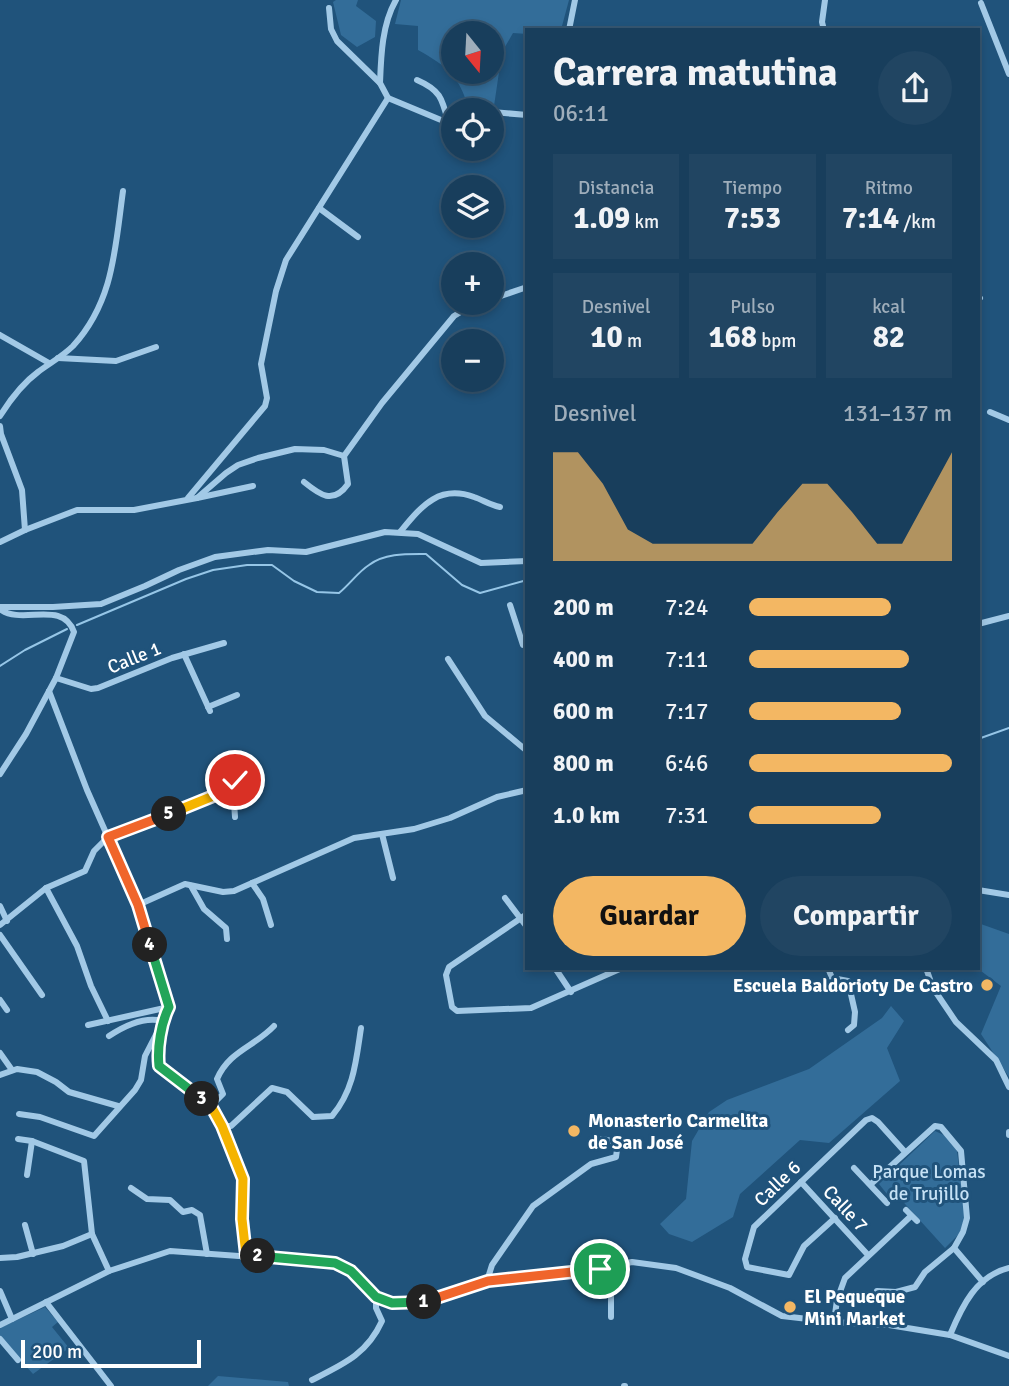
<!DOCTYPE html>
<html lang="es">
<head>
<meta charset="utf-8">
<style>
  body { margin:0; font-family:Signika,sans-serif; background:#214562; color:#f1f3f6; height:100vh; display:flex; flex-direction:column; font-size:26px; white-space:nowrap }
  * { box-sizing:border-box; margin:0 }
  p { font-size:23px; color:#9faebb }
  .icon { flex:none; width:38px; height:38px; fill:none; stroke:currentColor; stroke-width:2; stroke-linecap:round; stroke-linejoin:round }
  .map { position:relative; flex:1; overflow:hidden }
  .details { position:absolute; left:525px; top:28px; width:455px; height:942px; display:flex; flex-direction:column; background:#183e5c; border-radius:0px; box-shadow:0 4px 10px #0003,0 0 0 2px #365772 }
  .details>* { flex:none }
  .needle { width:46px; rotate:162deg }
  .controls { position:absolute; left:441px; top:21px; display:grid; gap:14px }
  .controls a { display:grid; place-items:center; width:63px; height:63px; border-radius:50%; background:#183e5c; box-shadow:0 4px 10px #0003,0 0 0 2px #365772; font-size:35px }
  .scale { position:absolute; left:21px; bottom:18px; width:180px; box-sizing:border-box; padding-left:7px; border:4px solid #fff; border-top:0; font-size:19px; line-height:24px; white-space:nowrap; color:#fff; -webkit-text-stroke:5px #20537b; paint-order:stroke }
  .pin { position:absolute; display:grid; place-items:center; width:60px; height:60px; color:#fff; margin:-30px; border:4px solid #fff; border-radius:50%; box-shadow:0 2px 7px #0007 }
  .km { position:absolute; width:35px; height:35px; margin:-18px; border-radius:50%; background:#222; color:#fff; font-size:19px; line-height:35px; text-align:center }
  .round { display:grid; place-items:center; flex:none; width:74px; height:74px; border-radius:37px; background:#214562 }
  .head { display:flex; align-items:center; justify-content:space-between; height:119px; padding:0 28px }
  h1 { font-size:38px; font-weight:700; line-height:52px }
  .stats { display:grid; grid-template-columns:repeat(3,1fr); gap:10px; height:119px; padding:7px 28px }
  .stats div { display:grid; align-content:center; border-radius:0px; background:#214562; text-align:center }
  .stats b { font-size:30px; font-weight:700 }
  .stats small { font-size:19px; font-weight:400 }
  .stats p { font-size:19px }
  .chart { height:196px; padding:14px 28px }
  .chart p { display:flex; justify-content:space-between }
  .chart svg { width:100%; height:126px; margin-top:7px; fill:#f3b763; opacity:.7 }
  .button { display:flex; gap:14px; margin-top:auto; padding:14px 28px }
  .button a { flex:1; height:80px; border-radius:42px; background:#f3b763; color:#111; font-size:28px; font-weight:700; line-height:80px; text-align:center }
  .button a+a { background:#214562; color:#f1f3f6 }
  ul { padding:0 28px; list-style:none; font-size:23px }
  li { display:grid; grid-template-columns:112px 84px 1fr; align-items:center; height:52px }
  li i { height:18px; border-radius:9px; background:#f3b763 }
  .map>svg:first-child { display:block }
  .green { fill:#336d99; fill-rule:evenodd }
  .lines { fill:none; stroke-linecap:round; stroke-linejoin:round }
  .stream { stroke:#96c6e7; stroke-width:2 }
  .minor { stroke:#a2c9e6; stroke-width:6 }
  .split-1-casing { stroke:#fff; stroke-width:14 }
  .split-2-casing { stroke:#fff; stroke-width:14 }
  .split-3-casing { stroke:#fff; stroke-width:14 }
  .split-4-casing { stroke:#fff; stroke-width:14 }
  .split-5-casing { stroke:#fff; stroke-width:14 }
  .split-6-casing { stroke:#fff; stroke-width:14 }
  .split-1 { stroke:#f0652b; stroke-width:9 }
  .split-2 { stroke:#22a559; stroke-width:9 }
  .split-3 { stroke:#f5b400; stroke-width:9 }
  .split-4 { stroke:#22a559; stroke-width:9 }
  .split-5 { stroke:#f0652b; stroke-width:9 }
  .split-6 { stroke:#f5b400; stroke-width:9 }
  .poi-dot { fill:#f3b763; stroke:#20537b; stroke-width:2.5 }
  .labels { text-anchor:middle; stroke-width:6; stroke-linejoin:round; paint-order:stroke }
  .street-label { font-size:19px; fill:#fff; stroke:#20537b }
  .poi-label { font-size:19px; font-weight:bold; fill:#fff; stroke:#20537b; text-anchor:start }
  .park-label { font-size:19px; fill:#c5e1f5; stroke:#20537b }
</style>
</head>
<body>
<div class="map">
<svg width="1009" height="1386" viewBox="0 0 1009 1386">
  <rect width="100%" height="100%" fill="#20537b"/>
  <g class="green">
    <polygon points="336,0 358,0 356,6 376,21 375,37 357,47 341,35 333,2"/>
    <path d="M401,0H569L562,26L553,30H527V34L513,33L502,52L494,106L469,109C459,76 448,67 418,50V26L395,24ZM492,33V72H453V33Z"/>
    <polygon points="978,923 1009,934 1009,1077 981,1034 1001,986 977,968"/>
    <polygon points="891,1006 904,1021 887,1048 900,1081 829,1143 800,1140 740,1194 733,1217 692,1242 669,1234 660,1224 686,1199 692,1141 709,1112 727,1100 809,1069 882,1018"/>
    <polygon points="935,1131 946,1136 957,1151 965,1216 960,1233 945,1248 896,1194 891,1199 879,1184"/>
    <polygon points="45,1307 58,1322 52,1327 69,1348 33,1374 0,1337 0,1328"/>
    <polygon points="218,1376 288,1382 289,1386 208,1386"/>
  </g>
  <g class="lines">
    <g class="stream">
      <path d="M77,625L186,579L213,570L247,565H272L294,581L317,592L339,593C350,584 358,572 369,565C385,553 407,554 426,554L462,585L480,593L527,580"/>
      <polyline points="0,666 25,650 67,629"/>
      <polyline points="978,739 1009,728"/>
    </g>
    <g class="minor">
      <polyline points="981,3 1009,74"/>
      <polyline points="329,8 331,29 337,41 380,83 388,98"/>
      <polyline points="569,30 575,0"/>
      <polyline points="824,30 822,22 825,0"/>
      <path d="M417,80C440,90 442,98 448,121"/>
      <path d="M380,83C381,56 382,24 396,0"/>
      <polyline points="388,98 453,125"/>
      <polyline points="492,112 527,115"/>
      <polyline points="319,208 358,237"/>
      <polyline points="492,299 527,287"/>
      <polyline points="978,300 980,298"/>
      <polyline points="0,335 49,363"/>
      <polyline points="58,358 116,361 156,347"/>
      <polyline points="990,412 1009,420"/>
      <path d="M0,416C10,400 23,383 38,372C50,363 63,356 73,346C114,301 115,248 123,191"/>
      <polyline points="0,426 1,434 22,490 25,530"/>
      <polyline points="344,456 382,403 454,316 469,307 481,303"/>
      <path d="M304,482C320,495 333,505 348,484L344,456"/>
      <polyline points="188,498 265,406 267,398 261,364 276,291 286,260 388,98"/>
      <polyline points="197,498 253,486"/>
      <path d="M400,532C421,507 438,484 474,497C483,500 490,505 500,507"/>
      <polyline points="0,542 25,530 77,510 134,510 197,498 226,473 238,465 258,458 295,449 324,450 344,456"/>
      <polyline points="510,605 523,645 527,645"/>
      <polyline points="0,607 53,607 101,604 145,586 179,570 215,557 268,550 306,552 385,532 418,534 481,563 527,561"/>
      <path d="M0,609C22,626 62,599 74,632L56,678L26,734L0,774"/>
      <polyline points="978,624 1009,616"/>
      <polyline points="184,654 210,711"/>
      <polyline points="448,659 485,716 527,751"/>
      <polyline points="56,678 91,689 98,688 172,658 224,643"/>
      <path d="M49,691L87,790L138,905L169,1007C165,1016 164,1021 163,1030C161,1047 156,1045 159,1066L211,1106L221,1126L243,1179L242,1219L246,1256"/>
      <polyline points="208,707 237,695"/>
      <polyline points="233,788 235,817"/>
      <polyline points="382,834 393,878"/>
      <polyline points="252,883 263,899 271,925"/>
      <polyline points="191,886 204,909 226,928 227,939"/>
      <polyline points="46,888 77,946 91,986 108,1021"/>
      <polyline points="978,890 1009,895"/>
      <polyline points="505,898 527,927"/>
      <polyline points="138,905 185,884 223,892 234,891 354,838 414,829 450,818 497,797 527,790"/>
      <polyline points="0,906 7,921"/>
      <polyline points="527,914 449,967 446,975 452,1007 457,1011 531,1008 622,968"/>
      <polyline points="0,925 46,888 85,871 94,851 108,837 233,788 235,780 229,760"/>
      <polyline points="0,935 42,995"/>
      <polyline points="555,968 571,992"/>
      <polyline points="828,968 832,978 848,981 855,1012 854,1025 848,1030"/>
      <polyline points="926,968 933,988 956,1022 996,1060 1009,1087"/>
      <polyline points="0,1000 7,1010"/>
      <polyline points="88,1025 169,1007"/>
      <polyline points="0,1053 12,1070"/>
      <polyline points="0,1075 17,1069 37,1072 56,1082 69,1092 118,1106"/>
      <path d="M211,1106L223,1094L217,1079C229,1051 254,1047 274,1026"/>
      <path d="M19,1114L40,1117L94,1136L135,1090L141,1080L145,1056L163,1021C144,1016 124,1026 109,1036"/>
      <path d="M221,1126H231L272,1088L287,1092L313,1117L332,1116C354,1090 356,1061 361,1028"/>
      <polyline points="1009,1132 1009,1135"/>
      <polyline points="18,1139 32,1141 84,1161 92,1234 109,1271"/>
      <polyline points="854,1168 887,1203"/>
      <polyline points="27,1175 32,1141"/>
      <polyline points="801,1182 868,1255"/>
      <polyline points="871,1184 935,1126 941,1127 961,1151 967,1218 963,1232 954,1248 925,1272 915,1287 896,1292 877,1291"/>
      <polyline points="131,1188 147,1199 170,1200 183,1212 192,1210 200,1215 207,1254"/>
      <polyline points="906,1210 917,1221"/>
      <polyline points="835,1218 804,1246 789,1275 747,1267 745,1259 754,1227 866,1120 872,1118 878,1122 905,1152"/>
      <polyline points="25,1225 33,1254"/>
      <polyline points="954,1248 983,1282"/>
      <polyline points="0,1258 17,1257 63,1246 92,1234"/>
      <polyline points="487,1281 492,1265 533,1206 591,1164 616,1157 618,1142 601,1139"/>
      <polyline points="0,1291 12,1319"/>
      <polyline points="46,1302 111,1386"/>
      <polyline points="611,1317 611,1295 616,1265"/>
      <polyline points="834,1322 837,1300 845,1278 911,1216"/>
      <polyline points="0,1325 109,1271 170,1251 335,1263 351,1271 376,1297 392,1303 414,1304 429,1302 487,1281 600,1269 632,1262 676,1268 730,1288 782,1316 834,1322 889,1325 950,1335 1009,1356"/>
      <path d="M950,1335C962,1306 976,1276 1009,1268"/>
      <polyline points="0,1339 18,1360"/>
      <path d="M312,1380C344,1364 367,1354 382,1321L376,1308V1297"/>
      <polyline points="624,1386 625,1386"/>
    </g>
  </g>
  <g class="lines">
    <defs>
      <polyline id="split-1" points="424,1302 488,1281 600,1269"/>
      <polyline id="split-2" points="258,1256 335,1263 351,1271 376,1297 392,1303 424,1302"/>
      <polyline id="split-3" points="202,1099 211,1106 222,1126 243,1179 242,1219 246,1255 258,1256"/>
      <path id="split-4" d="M150,945L169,1007C161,1023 157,1048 159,1066L202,1099"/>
      <polyline id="split-5" points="150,945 138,905 108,837 169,814"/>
      <polyline id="split-6" points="169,814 233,788 235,780"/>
    </defs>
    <use href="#split-1" class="split-1-casing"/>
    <use href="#split-2" class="split-2-casing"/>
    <use href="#split-3" class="split-3-casing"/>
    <use href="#split-4" class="split-4-casing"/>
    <use href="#split-5" class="split-5-casing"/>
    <use href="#split-6" class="split-6-casing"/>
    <use href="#split-1" class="split-1"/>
    <use href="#split-2" class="split-2"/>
    <use href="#split-3" class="split-3"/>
    <use href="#split-4" class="split-4"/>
    <use href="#split-5" class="split-5"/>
    <use href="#split-6" class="split-6"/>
  </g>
  <g class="poi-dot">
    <circle cx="987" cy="985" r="7"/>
    <circle cx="574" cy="1131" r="7"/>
    <circle cx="790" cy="1307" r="7"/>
  </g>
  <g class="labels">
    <g class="street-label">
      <text transform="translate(134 657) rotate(-22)" y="7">Calle 1</text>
      <text transform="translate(777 1183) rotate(-44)" y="7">Calle 6</text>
      <text transform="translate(846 1208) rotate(47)" y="7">Calle 7</text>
    </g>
    <g class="poi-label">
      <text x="973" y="992" text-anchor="end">Escuela Baldorioty De Castro</text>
      <text x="588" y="1127">Monasterio Carmelita<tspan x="588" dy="22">de San José</tspan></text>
      <text x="804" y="1303">El Pequeque<tspan x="804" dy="22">Mini Market</tspan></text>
    </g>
    <g class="park-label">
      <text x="929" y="1178">Parque Lomas<tspan x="929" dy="22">de Trujillo</tspan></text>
    </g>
  </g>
</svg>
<div class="controls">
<a><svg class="needle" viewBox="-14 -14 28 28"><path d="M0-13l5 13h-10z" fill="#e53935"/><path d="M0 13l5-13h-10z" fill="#9faebb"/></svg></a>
<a><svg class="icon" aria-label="locate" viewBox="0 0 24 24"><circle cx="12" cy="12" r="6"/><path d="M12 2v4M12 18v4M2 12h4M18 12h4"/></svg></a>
<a><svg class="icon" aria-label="layers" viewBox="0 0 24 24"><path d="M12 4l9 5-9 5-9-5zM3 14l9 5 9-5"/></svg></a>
<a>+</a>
<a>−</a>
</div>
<div class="scale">200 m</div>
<div class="pin" style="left:600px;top:1269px;background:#1e9e55"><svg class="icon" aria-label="arrive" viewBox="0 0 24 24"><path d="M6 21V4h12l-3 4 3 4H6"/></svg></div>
<div class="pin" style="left:235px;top:780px;background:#d93025"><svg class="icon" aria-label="check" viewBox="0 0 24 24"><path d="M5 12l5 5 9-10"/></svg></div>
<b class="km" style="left:424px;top:1302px">1</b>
<b class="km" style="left:258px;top:1256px">2</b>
<b class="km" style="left:202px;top:1099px">3</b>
<b class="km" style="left:150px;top:945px">4</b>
<b class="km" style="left:169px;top:814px">5</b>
<section class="details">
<div class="head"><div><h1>Carrera matutina</h1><p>06:11</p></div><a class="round"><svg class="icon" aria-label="share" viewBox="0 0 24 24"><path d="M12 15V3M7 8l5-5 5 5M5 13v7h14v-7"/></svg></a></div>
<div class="stats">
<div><p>Distancia</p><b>1.09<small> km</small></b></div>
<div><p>Tiempo</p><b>7:53</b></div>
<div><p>Ritmo</p><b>7:14<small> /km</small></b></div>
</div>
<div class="stats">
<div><p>Desnivel</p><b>10<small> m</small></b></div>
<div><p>Pulso</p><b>168<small> bpm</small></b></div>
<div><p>kcal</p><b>82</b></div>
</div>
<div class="chart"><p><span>Desnivel</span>131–137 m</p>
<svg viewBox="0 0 160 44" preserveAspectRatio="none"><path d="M0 44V6L10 6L20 17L30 33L40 38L50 38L60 38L70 38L80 38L90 27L100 17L110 17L120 27L130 38L140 38L150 22L160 6V44z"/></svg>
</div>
<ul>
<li><b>200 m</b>7:24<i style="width:70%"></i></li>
<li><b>400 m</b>7:11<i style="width:79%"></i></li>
<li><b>600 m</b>7:17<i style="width:75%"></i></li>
<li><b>800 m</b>6:46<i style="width:100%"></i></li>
<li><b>1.0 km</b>7:31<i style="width:65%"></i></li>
</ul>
<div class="button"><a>Guardar</a><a>Compartir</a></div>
</section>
</div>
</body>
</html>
